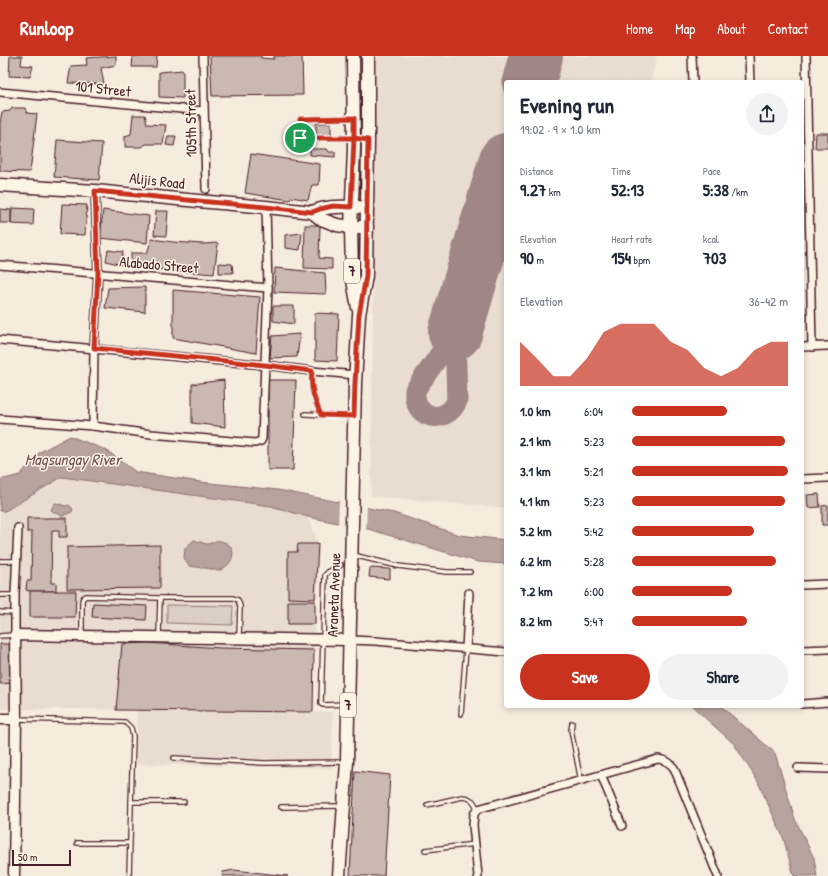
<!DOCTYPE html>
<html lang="en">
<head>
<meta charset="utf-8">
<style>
  body { margin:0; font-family:"Patrick Hand",sans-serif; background:#f2f2f3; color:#1f2937; height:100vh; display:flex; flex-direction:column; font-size:15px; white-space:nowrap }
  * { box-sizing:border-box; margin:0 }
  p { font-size:13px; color:#747a83 }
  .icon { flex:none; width:22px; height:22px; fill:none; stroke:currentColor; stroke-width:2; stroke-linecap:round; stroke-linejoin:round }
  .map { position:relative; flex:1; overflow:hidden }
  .panel { position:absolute; left:504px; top:24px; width:300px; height:628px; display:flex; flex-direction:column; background:#fff; border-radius:4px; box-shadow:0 2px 6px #0003 }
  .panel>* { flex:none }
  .scale { position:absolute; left:12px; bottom:10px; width:59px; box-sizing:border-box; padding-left:4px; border:2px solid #4a1f2b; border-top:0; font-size:11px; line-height:14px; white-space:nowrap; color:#4a1f2b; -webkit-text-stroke:3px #fcf5e5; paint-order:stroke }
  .pin { position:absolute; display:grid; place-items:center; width:34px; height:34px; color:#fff; margin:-17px; border:2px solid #fff; border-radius:50%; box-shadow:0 1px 4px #0007 }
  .round { display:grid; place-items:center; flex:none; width:42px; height:42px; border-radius:21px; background:#f2f2f3 }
  .summary { display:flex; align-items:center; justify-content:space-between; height:68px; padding:0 16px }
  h1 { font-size:22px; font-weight:700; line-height:30px }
  .stats { display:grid; grid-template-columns:repeat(3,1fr); gap:6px; height:68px; padding:4px 16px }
  .stats div { display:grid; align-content:center }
  .stats b { font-size:17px; font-weight:700 }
  .stats small { font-size:11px; font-weight:400 }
  .stats p { font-size:11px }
  .chart { height:112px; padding:8px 16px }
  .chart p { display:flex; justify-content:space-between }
  .chart svg { width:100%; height:72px; margin-top:4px; fill:#c8321e; opacity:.7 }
  .cta { display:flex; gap:8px; margin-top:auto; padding:8px 16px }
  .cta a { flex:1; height:46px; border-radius:24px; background:#c8321e; color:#fff; font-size:16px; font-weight:700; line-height:46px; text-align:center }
  .cta a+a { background:#f2f2f3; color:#1f2937 }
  ul { padding:0 16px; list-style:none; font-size:13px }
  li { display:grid; grid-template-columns:64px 48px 1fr; align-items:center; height:30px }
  li i { height:10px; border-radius:5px; background:#c8321e }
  header { display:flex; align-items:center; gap:24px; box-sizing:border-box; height:56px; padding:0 20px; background:#c8321e; color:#fff }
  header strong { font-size:19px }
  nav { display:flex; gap:22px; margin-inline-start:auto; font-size:14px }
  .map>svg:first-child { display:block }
  .built { fill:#e8ddd0 }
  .green { fill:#dbcec4; stroke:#927678 }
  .water { fill:#b8a39e; stroke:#8c6e70 }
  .pier { fill:#f5ecde }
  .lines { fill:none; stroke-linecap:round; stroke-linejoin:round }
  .taxiway { stroke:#a08684; stroke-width:21 }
  .runway { stroke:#a08684; stroke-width:54 }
  .building { fill:#cab9b1; stroke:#4a1f2b }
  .lane-casing { stroke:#4a1f2b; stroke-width:6 }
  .street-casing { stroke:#4a1f2b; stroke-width:10 }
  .secondary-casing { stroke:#4a1f2b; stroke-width:13 }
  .primary-casing { stroke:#4a1f2b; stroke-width:15 }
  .lane { stroke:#fcf5e5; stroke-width:3.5 }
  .street { stroke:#fcf5e5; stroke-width:7 }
  .secondary { stroke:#fcf5e5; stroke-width:10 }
  .primary { stroke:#fcf5e5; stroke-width:12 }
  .route-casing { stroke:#fff; stroke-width:8 }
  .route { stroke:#c8321e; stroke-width:5 }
  .labels { text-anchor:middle; stroke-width:3; stroke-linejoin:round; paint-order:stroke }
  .shield { fill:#fcf5e5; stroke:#7f5f63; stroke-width:1 }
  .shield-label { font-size:14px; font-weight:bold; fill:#4a1f2b }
  .street-label { font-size:15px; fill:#4a1f2b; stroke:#fcf5e5 }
  .water-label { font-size:16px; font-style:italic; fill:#704d53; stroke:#fcf5e5 }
</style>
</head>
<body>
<header>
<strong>Runloop</strong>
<nav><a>Home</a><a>Map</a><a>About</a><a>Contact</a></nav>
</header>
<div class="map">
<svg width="828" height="820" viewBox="0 0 828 820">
  <rect width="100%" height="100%" fill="#f5ecde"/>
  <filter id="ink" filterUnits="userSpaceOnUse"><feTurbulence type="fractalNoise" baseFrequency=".025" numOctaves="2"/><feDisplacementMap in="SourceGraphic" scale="8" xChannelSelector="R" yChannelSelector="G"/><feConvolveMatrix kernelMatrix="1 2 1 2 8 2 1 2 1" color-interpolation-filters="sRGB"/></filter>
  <g filter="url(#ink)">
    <g class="built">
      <polygon points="376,0 657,0 650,26 506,26 506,452 371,440"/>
      <polygon points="61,421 271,450 308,461 319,490 314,594 313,656 333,656 331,712 136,708 137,654 80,653 0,653 0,455 5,455"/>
    </g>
    <polygon class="green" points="167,549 233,550 232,569 167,567"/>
    <g class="water">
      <polygon points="70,380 106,394 136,416 200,426 278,434 394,457 459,479 506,484 506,508 478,506 368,473 308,461 271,450 62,421 5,455 0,455 0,424 20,419 40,396"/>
      <polygon points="56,447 66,450 69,449 73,453 72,456 62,460 54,456 51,454 54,448"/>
      <path d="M194,484C198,485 202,487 206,488C213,488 215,482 224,486C239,492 233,509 220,514C214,515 210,512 205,512C199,511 194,511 189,510L184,502L185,492Z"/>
      <polygon points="692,650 721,650 775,697 795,763 814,802 817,820 794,820 783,781 757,724 734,688"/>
    </g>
    <polygon class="pier" points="339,444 367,450 366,475 338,469"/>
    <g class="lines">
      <path class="taxiway" d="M455,277L457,345C445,371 412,362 415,334Z"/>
      <g class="runway">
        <polyline points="529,26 536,0"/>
        <polyline points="455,277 506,104"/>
      </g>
    </g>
    <g class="building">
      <polygon points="10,0 22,0 21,9 33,10 30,21 9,20"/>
      <polygon points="116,0 116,9 101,12 104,28 68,27 71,10 87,9 86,2"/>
      <polygon points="133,0 157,0 156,11 132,11"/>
      <polygon points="210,0 261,0 261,2 274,3 274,0 302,0 303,39 212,40"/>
      <polygon points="183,14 183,42 159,41 159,16"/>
      <polygon points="12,52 25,52 27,57 37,58 30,116 0,115 0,67 2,56 10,55"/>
      <polygon points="133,59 145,59 147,68 166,69 163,88 146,88 142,91 125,91 125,80 131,78"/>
      <rect x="316" y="67" width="15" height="14"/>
      <polygon points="816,77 828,77 828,92 815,92"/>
      <polygon points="168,80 176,80 174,90 166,89"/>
      <polygon points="57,84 102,87 99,124 54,121"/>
      <polygon points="310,93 327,93 329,96 335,96 335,101 310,99"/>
      <polygon points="251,98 320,108 319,129 312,129 308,144 291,141 290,144 245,137"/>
      <polygon points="62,148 87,149 85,179 60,178"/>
      <polygon points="12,152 34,153 33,169 11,168"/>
      <polygon points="0,153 11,154 11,167 0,167"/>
      <polygon points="103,154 149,160 147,187 100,182"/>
      <polygon points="156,155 168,155 166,180 154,179"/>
      <polygon points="305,169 320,169 319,202 332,203 332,213 304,212"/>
      <polygon points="302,177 300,194 285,192 285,179"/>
      <polygon points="152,183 173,186 203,188 218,187 214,218 131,211 131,197 147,197"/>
      <polygon points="108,194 123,196 122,209 106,205"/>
      <polygon points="219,207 232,208 233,217 219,217"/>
      <polygon points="275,212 325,217 326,238 274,236"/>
      <polygon points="145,231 145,256 105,252 108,232"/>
      <polygon points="173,234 260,241 256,297 173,282"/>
      <polygon points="273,250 294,250 294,268 273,265"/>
      <polygon points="315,257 339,258 337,305 315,304"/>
      <polygon points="300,278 297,301 270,302 272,280"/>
      <polygon points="224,324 225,371 192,367 192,328"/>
      <polygon points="268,324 296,324 293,414 268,414"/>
      <polygon points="819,438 820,451 808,452 807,439"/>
      <polygon points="828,449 828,469 822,469 822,450"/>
      <polygon points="27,462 67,462 67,481 59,481 59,474 52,474 51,527 56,527 56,535 30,535 26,534 27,525 31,525 32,476 27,476"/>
      <polygon points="298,488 318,488 315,543 288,542 288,496 297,496"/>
      <polygon points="160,489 160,532 67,533 67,491"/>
      <polygon points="370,512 390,513 390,523 369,521"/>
      <polygon points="30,535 76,535 75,561 30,561"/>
      <rect x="288" y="545" width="27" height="23"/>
      <polygon points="93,547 147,550 146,564 92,561"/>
      <polygon points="148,587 220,592 314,594 313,656 116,654 122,588"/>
      <polygon points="0,588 12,588 13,627 0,628"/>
      <polygon points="355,715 390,719 384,820 350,820"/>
      <polygon points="234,814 288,820 222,820 223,816"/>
    </g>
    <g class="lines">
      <defs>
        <g id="lane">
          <polyline points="351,62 300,63 300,82 354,82 365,84"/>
          <path d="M312,315C310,332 314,343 321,359"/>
          <polyline points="305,358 351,360"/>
          <polyline points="353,499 398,510 447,516 470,516"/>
          <polyline points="0,505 16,505"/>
          <polyline points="341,509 328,516 325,519 321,648 323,649 347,648"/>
          <polyline points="0,539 15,539"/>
          <polyline points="0,556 14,557"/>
          <polyline points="82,579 82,545 83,542 86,540 160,542 233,542 238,544 240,550 239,582"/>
          <polyline points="0,580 14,579"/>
          <polyline points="159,580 160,542"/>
          <polyline points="461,658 466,593"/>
          <polyline points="17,663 125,666 131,672 133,680 129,820"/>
          <polyline points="572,667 571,674 581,725"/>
          <polyline points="174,702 264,707 345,706"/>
          <polyline points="131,746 184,746"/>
          <polyline points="427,749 462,741 468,742 473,745 478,753"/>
          <polyline points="281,751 341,750"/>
          <polyline points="77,787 129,787"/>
          <polyline points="425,794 475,788"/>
        </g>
        <g id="street">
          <polyline points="203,0 206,133"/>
          <polyline points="692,0 693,26"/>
          <polyline points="749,0 750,26"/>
          <polyline points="806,0 812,291"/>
          <polyline points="0,36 203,55"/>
          <polyline points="0,209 268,232"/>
          <polyline points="0,284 265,309 312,315 356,319"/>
          <polyline points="802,291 828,290"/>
          <polyline points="0,363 93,370 151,378 255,387 261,385 262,382 268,232 266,151"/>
          <polyline points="93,370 94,293 98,217 95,135"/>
          <polyline points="802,423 828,422"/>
          <polyline points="802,529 828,528"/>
          <polyline points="15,579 15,539 18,472"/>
          <polyline points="349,584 375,585 506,596"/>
          <polyline points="466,593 469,537"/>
          <polyline points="802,594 828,593"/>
          <polyline points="802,648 828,646"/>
          <polyline points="798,712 828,713"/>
          <polyline points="601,719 622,770"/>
          <path d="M478,820L473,769L474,758L478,753L658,703C666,704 669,706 674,712L718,820"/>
        </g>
        <g id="secondary">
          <polyline points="0,663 16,663"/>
          <polyline points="14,820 16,663 15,579 349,584"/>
        </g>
        <g id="primary">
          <polyline points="353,0 354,92 351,171 352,219 358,252"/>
          <polyline points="0,129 95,135 198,145 266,151 312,156 321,163 337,169 351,171 367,171"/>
          <path d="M312,156C330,149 340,151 359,151"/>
          <polyline points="339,820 347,706 355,327 359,259 366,220 368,84 368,0"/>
        </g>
      </defs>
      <use href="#lane" class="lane-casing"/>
      <use href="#street" class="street-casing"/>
      <use href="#secondary" class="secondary-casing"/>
      <use href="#primary" class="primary-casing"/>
      <use href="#lane" class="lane"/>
      <use href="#street" class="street"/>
      <use href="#secondary" class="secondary"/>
      <use href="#primary" class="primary"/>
    </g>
  </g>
  <g class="lines" filter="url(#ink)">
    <defs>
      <path id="route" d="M300,82H354L351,151L333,150L320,153L312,156L266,151L198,145L95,135L98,217L94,292L265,309L312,315C310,332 314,343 321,359L354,360L355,327L359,259L366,220L368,84L354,82V62L300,63V82"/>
    </defs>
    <use href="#route" class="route-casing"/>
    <use href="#route" class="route"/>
  </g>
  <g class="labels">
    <g class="shield">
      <rect x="344" y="203" width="16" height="24" rx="3"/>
      <rect x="340" y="637" width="16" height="24" rx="3"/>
    </g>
    <g class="shield-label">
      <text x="352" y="220">7</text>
      <text x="348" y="654">7</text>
    </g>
    <g class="street-label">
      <text transform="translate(103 33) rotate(6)" y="5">101 Street</text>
      <text transform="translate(191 67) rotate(-91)" y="5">105th Street</text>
      <text transform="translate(157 125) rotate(6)" y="5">Alijis Road</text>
      <text transform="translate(159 209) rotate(5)" y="5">Alabado Street</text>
      <text transform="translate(334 539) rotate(-88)" y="5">Araneta Avenue</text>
    </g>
    <g class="water-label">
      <text x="73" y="409">Magsungay River</text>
    </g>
  </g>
</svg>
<div class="scale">50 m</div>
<div class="pin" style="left:300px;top:82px;background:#1e9e55"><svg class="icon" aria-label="arrive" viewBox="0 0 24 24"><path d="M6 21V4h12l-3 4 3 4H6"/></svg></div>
<section class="panel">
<div class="summary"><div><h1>Evening run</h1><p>19:02 · 9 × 1.0 km</p></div><a class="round"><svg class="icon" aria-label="share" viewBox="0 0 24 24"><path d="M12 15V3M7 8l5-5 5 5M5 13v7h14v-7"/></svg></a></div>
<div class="stats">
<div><p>Distance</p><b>9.27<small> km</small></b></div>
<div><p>Time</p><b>52:13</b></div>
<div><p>Pace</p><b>5:38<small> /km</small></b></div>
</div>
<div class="stats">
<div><p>Elevation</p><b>90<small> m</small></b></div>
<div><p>Heart rate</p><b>154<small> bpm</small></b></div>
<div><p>kcal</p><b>703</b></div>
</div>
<div class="chart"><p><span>Elevation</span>36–42 m</p>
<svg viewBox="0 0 160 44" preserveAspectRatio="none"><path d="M0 44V17L10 27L20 38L30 38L40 27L50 11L60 6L70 6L80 6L90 17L100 22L110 33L120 38L130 33L140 22L150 17L160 17V44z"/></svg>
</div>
<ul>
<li><b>1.0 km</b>6:04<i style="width:61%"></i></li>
<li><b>2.1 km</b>5:23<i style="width:98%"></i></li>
<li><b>3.1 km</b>5:21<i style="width:100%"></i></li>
<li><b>4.1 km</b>5:23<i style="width:98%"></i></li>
<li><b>5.2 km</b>5:42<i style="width:78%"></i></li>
<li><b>6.2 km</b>5:28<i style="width:92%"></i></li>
<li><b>7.2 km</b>6:00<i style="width:64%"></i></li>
<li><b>8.2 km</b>5:47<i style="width:74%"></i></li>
</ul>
<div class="cta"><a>Save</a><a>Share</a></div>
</section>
</div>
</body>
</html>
